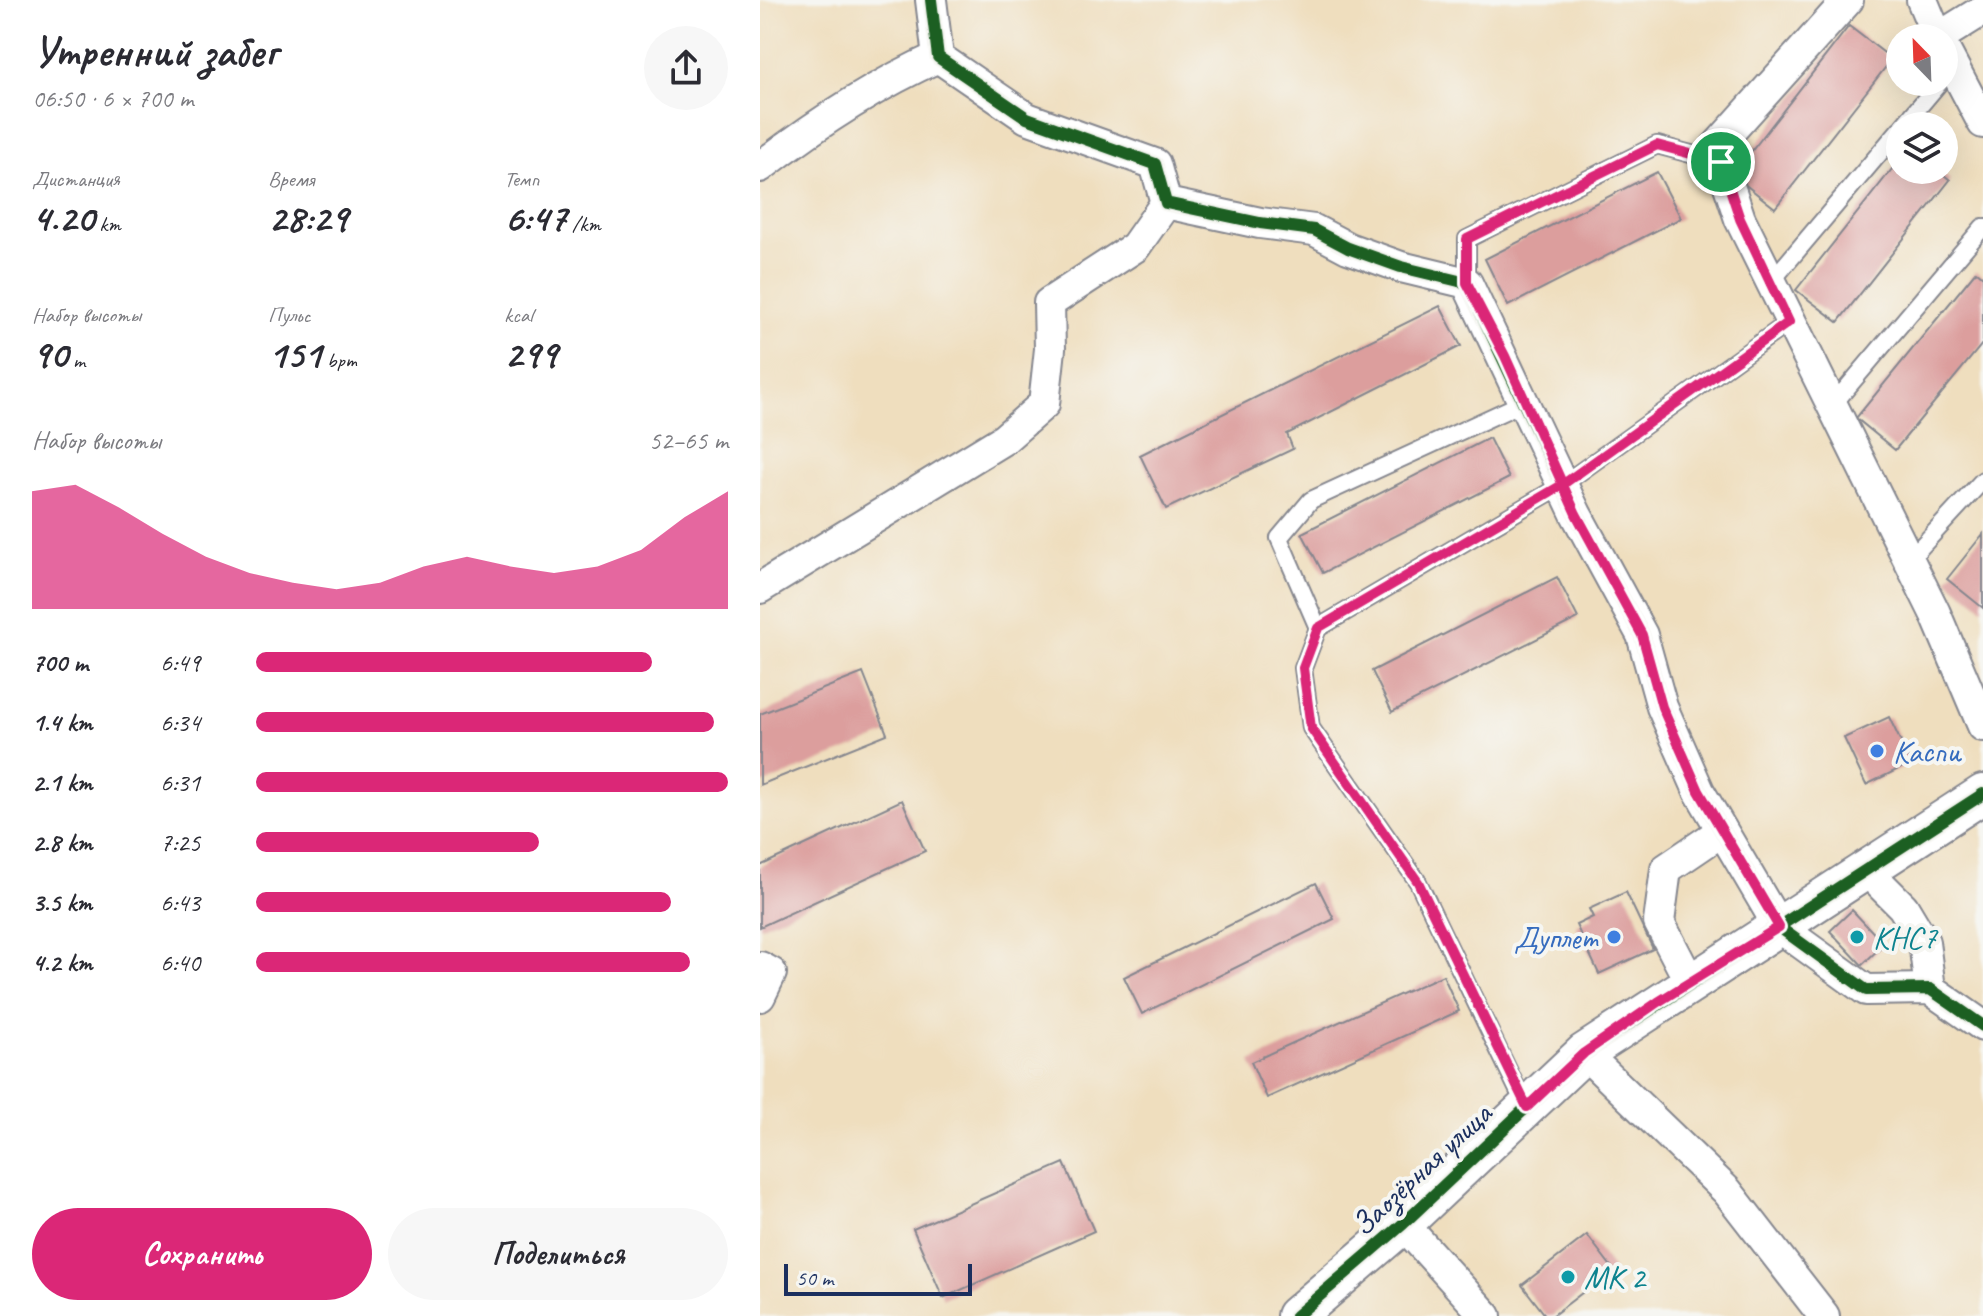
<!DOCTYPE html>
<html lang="ru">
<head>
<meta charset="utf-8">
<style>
  body { margin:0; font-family:Caveat,sans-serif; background:#f7f7f7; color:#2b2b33; height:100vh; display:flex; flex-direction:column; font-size:30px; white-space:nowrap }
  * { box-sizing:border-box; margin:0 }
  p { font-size:26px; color:#7c7c81 }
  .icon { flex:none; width:44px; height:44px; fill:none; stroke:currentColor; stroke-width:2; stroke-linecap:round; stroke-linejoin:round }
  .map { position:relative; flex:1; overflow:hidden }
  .side { display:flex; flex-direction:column; background:#fff; width:760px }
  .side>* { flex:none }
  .needle { width:52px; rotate:337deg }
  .controls { position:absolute; left:1126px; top:24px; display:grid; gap:16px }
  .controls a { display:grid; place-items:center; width:72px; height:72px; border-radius:50%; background:#fff; box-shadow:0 8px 32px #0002; font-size:40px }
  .scale { position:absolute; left:24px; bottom:20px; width:188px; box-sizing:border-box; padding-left:8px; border:4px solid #1b2f5e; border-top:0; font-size:22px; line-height:28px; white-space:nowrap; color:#1b2f5e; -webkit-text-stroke:6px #f6f6f2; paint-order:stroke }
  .pin { position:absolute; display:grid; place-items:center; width:68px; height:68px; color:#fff; margin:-34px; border:4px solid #fff; border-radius:50%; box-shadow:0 2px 8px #0007 }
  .round { display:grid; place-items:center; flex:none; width:84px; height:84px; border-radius:42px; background:#f7f7f7 }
  .overview { display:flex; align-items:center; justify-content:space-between; height:136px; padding:0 32px }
  h1 { font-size:44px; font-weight:600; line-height:60px }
  .stats { display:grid; grid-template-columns:repeat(3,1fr); gap:12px; height:136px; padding:8px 32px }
  .stats div { display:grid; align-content:center }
  .stats b { font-size:40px; font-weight:600 }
  .stats small { font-size:22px; font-weight:400 }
  .stats p { font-size:22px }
  .chart { height:224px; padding:16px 32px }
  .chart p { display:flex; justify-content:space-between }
  .chart svg { width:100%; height:144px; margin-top:8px; fill:#db2777; opacity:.7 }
  .button { display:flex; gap:16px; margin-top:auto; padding:16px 32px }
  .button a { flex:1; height:92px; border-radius:48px; background:#db2777; color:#fff; font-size:32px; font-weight:600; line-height:92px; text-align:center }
  .button a+a { background:#f7f7f7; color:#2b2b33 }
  ul { padding:0 32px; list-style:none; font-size:26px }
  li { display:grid; grid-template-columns:128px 96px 1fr; align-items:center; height:60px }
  li i { height:20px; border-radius:10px; background:#db2777 }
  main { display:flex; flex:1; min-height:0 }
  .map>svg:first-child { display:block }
  .building { fill:#dc9e9d }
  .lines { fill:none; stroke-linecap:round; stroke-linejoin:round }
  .service-casing { stroke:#85868e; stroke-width:20 }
  .minor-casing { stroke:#85868e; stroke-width:34 }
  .tertiary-casing { stroke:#85868e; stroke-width:42 }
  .service { stroke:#fff; stroke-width:16 }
  .minor { stroke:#fff; stroke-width:30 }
  .tertiary { stroke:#fff; stroke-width:38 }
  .cycleway-casing { stroke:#f6f6f2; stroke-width:17 }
  .cycleway { stroke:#1b5e20; stroke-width:12 }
  .route-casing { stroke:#fff; stroke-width:16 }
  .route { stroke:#db2777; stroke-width:10 }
  .shop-dot { fill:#3f7fe0; stroke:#f6f6f2; stroke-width:3 }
  .culture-dot { fill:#0f9aa8; stroke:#f6f6f2; stroke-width:3 }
  .labels { text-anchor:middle; stroke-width:8; stroke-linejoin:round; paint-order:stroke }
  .shop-label { font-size:32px; fill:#366cbe; stroke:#f6f6f2; text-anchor:start }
  .culture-label { font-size:32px; fill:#0d838f; stroke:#f6f6f2; text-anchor:start }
  .street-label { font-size:32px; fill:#1b2f5e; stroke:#f6f6f2 }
</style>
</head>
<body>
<main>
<section class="side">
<div class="overview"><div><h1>Утренний забег</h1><p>06:50 · 6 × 700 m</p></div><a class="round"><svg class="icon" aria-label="share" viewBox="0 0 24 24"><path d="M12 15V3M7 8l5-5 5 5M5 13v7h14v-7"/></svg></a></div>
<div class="stats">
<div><p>Дистанция</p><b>4.20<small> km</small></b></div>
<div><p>Время</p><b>28:29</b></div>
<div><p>Темп</p><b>6:47<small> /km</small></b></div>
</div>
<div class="stats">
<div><p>Набор высоты</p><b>90<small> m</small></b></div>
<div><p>Пульс</p><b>151<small> bpm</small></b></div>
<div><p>kcal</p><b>299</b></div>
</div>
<div class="chart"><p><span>Набор высоты</span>52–65 m</p>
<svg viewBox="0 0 160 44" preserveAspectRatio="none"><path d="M0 44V8L10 6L20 13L30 21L40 28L50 33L60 36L70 38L80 36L90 31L100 28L110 31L120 33L130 31L140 26L150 16L160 8V44z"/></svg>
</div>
<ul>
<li><b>700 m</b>6:49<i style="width:84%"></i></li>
<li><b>1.4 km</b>6:34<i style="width:97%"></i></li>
<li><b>2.1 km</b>6:31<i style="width:100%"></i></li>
<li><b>2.8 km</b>7:25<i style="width:60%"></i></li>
<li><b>3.5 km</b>6:43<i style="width:88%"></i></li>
<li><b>4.2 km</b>6:40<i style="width:92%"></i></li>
</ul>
<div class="button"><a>Сохранить</a><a>Поделиться</a></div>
</section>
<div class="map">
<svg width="1223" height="1316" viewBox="0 0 1223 1316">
  <rect width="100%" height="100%" fill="#f6f6f2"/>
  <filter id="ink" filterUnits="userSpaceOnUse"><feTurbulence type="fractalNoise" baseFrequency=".0125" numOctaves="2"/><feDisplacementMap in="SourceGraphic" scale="16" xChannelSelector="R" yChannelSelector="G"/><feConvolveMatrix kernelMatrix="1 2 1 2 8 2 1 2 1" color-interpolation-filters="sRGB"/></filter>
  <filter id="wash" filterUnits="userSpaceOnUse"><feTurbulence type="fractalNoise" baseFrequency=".006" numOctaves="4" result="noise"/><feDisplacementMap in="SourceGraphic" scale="32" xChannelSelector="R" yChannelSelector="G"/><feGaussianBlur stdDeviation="1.8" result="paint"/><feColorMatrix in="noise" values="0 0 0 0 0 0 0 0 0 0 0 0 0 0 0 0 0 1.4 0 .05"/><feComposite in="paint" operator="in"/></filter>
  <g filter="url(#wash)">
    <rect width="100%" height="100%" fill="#efdebe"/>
    <g id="blocks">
      <g class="building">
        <polygon points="1089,26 1132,59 1015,208 973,175"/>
        <polygon points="1140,159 1140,170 1178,170 1190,180 1078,322 1036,290"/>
        <polygon points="897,172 921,218 748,306 725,259"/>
        <polygon points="1216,271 1223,277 1223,343 1135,450 1096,418"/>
        <polygon points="680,306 701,346 527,434 533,449 406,509 380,455"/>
        <polygon points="729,438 749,478 563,573 542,533"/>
        <polygon points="1223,534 1223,608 1187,579"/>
        <polygon points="797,577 818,618 632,712 612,671"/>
        <polygon points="103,673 127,734 0,785 0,714"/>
        <polygon points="1129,717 1151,763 1106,785 1084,738"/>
        <polygon points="142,800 165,851 0,927 0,866"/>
        <polygon points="556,883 574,919 382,1014 364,977"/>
        <polygon points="866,892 893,949 839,974 816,925 833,917 829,909"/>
        <polygon points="1092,910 1124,944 1102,965 1070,931"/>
        <polygon points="683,975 699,1011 507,1098 491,1062"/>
        <polygon points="304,1163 334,1231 183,1298 153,1229"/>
        <polygon points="827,1235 853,1269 792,1316 786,1316 762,1285"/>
      </g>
    </g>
  </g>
  <g filter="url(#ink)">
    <use href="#blocks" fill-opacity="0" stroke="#85868e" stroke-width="2"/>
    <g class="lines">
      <defs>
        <g id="service">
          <polyline points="1143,126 1180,82"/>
          <polyline points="707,283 707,239 897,145 961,162"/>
          <polyline points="1010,283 1140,129"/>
          <polyline points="1070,408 1223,227"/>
          <polyline points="1148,561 1223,480"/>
          <polyline points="558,628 519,538 551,500 764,402"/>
          <polyline points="766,1107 658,882 551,728 543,668 558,628 802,485 1029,322"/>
        </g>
        <g id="minor">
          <polyline points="171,0 178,57 267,118 395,164 406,203 500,223 554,230 588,248 641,267 707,283 816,514 882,635 902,707 939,791 1019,927 1106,990 1170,989 1223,1026"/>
          <polyline points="1088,0 956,147 980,219 1175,613 1223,726"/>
          <polyline points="1162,0 1177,36"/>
          <polyline points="1178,38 1223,10"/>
          <polyline points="1184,49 1223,123"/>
          <path d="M0,167C56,124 113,86 178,57"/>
          <polyline points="0,588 244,439 284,404 290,349 289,303 375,247 406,203"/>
          <polyline points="1105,869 1143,907 1164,942 1170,989"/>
          <polyline points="0,967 11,973 0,996"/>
          <polyline points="930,982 899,922 906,869 962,831"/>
          <polyline points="824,1053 967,1191 1064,1316"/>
          <polyline points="643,1224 726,1316"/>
        </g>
        <polyline id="tertiary" points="536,1316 643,1224 824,1053 1223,794"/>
      </defs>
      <use href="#service" class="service-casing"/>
      <use href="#minor" class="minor-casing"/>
      <use href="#tertiary" class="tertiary-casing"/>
      <use href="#service" class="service"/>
      <use href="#minor" class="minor"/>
      <use href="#tertiary" class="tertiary"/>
      <defs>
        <g id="cycleway">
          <polyline points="171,0 178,57 267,118 395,164 406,203 500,223 554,230 588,248 641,267 707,283 816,514 882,635 902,707 939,791 1019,927 1106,990 1170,989 1223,1026"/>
          <polyline points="536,1316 643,1224 824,1053 1223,794"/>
        </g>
      </defs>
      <use href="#cycleway" class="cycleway-casing"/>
      <use href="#cycleway" class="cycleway"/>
    </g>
  </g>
  <g class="lines" filter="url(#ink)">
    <defs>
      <polyline id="route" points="961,162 897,145 707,239 707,283 745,356 816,514 882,635 902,707 939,791 1019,927 898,1002 824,1053 767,1107 658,882 551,728 543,668 558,628 802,485 1029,322 980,219 961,162"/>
    </defs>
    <use href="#route" class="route-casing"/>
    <use href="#route" class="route"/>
  </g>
  <g class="shop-dot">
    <circle cx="1117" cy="751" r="8"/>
    <circle cx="854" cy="937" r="8"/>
  </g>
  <g class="culture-dot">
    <circle cx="1097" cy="937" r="8"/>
    <circle cx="808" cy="1277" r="8"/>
  </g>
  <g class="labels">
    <g class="shop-label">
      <text x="1133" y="762">Каспи</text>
      <text x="838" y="948" text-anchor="end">Дуплет</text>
    </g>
    <g class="culture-label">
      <text x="1113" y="948">КНС7</text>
      <text x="824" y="1288">MK 2</text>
    </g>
    <g class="street-label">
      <text transform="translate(661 1169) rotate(-43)" y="11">Заозёрная улица</text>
    </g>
  </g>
</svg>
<div class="controls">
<a><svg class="needle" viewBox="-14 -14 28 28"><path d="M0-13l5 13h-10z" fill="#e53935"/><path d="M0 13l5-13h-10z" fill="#7c7c81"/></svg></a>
<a><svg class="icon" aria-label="layers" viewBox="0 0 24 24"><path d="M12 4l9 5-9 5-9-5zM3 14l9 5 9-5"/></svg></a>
</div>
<div class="scale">50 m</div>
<div class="pin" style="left:961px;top:162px;background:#1e9e55"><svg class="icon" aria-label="arrive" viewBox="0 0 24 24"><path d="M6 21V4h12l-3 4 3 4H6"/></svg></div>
</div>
</main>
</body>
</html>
